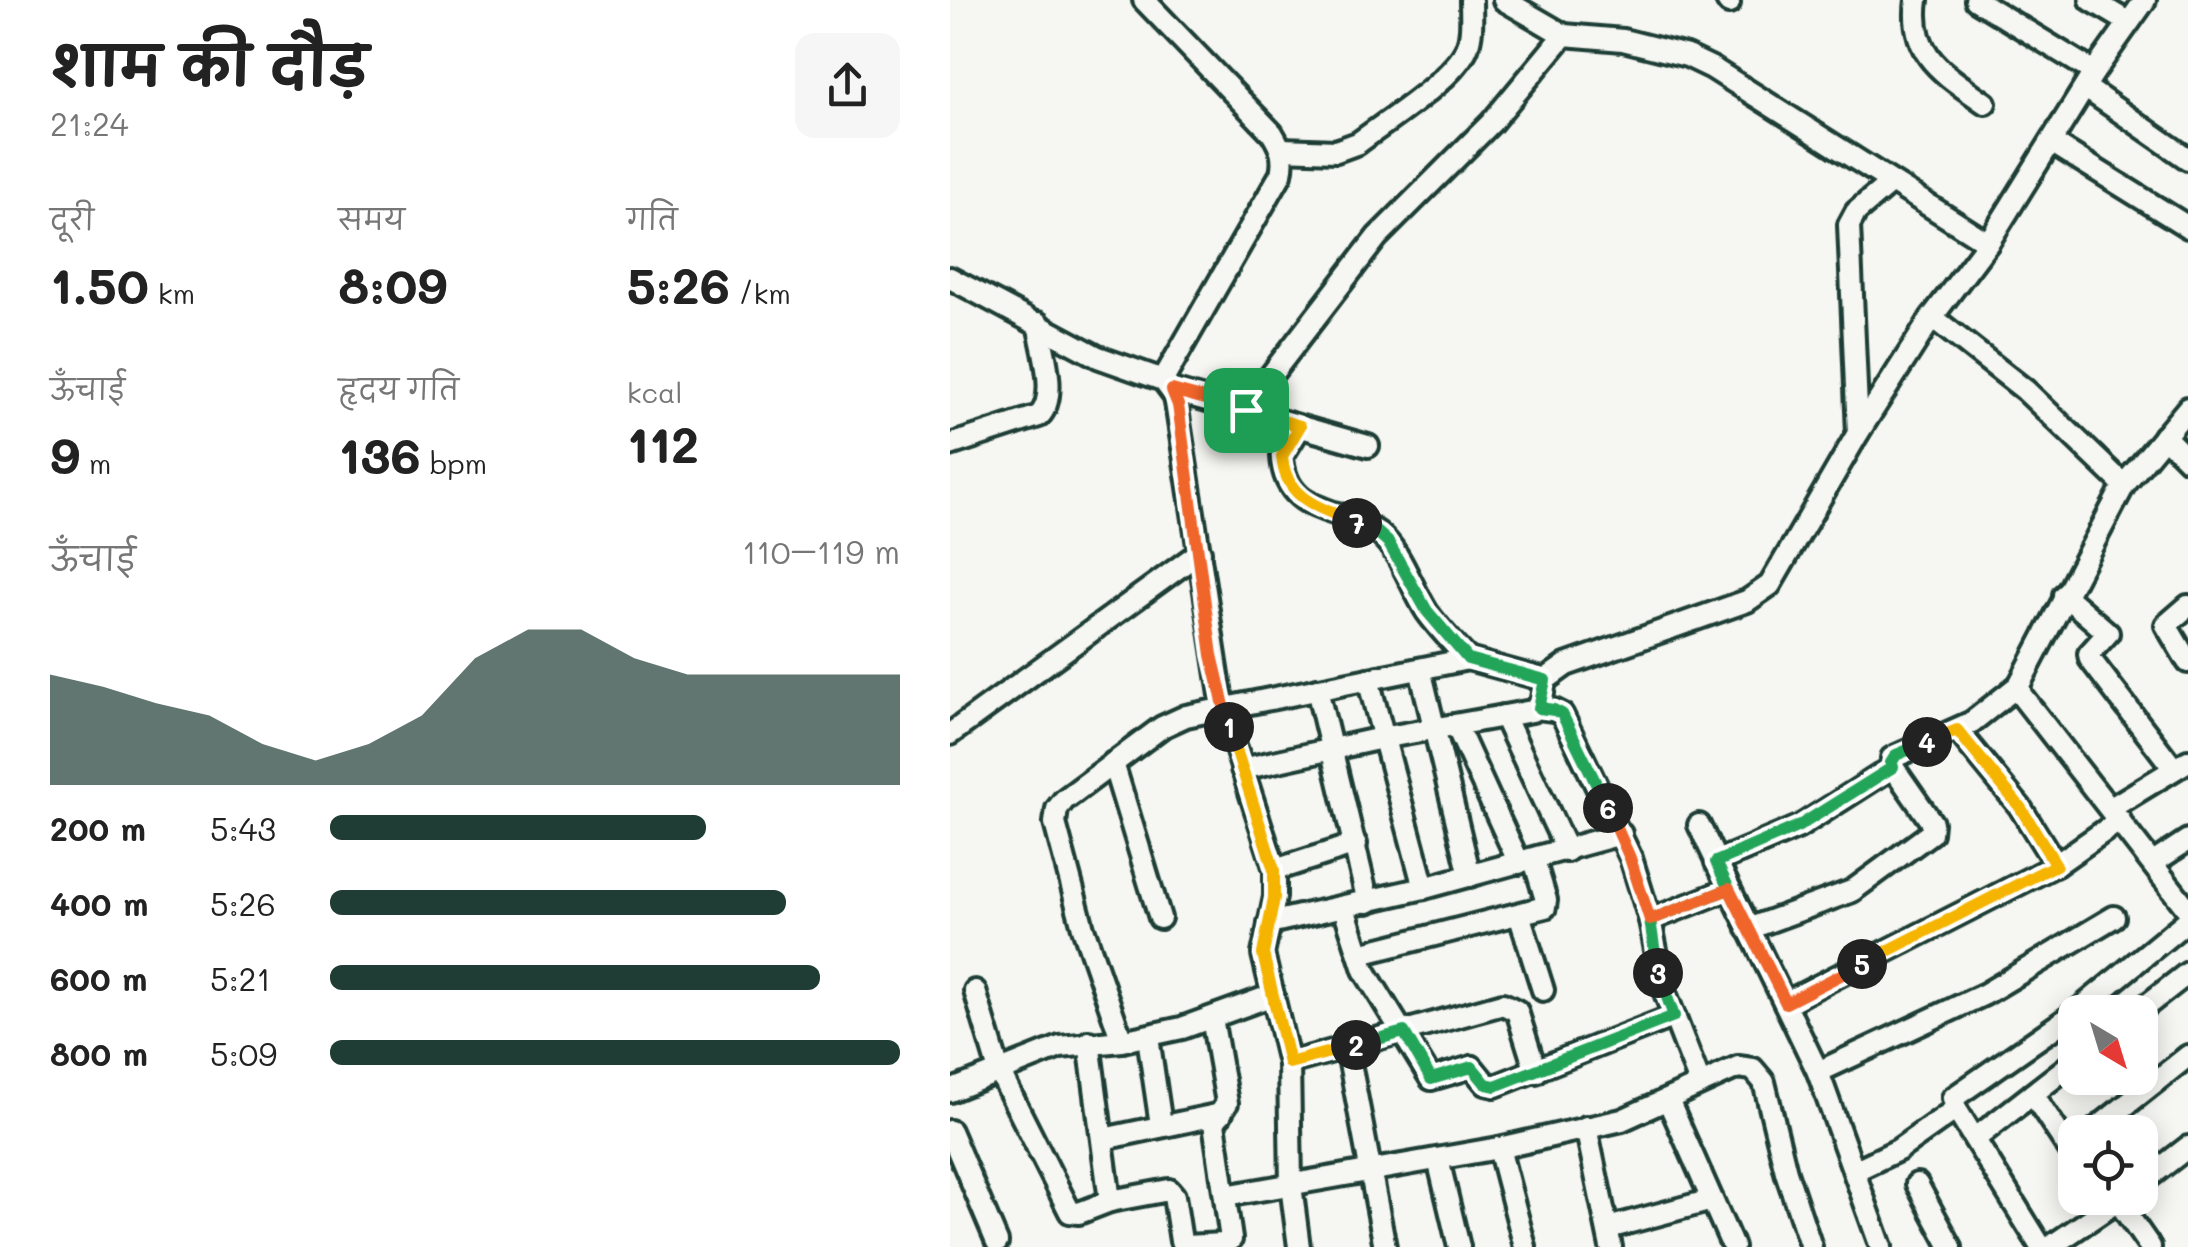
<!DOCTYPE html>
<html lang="hi">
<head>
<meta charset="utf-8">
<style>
  body { margin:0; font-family:Mali,"Playpen Sans Deva",sans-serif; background:#f6f6f6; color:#222; height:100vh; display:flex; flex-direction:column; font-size:38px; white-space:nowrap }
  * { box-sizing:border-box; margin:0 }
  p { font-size:32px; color:#767676 }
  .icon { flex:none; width:55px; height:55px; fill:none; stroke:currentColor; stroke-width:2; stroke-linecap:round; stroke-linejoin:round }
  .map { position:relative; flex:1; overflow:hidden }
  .panel { display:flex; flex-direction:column; background:#fff; width:950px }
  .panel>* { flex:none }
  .needle { width:65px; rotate:142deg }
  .buttons { position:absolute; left:1108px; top:995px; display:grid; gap:20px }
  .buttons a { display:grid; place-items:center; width:100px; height:100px; border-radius:20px; background:#fff; box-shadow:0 5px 25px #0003; font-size:50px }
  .pin { position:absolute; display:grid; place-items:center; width:85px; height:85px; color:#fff; margin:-42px; border-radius:20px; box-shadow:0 5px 15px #0006 }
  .km { position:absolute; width:50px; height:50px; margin:-25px; border-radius:50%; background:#222; color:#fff; font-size:28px; line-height:50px; text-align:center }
  .round { display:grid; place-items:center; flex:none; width:105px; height:105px; border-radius:20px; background:#f6f6f6 }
  .head { display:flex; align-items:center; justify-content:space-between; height:170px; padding:0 50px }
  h1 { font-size:55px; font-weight:700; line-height:75px }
  .stats { display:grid; grid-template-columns:repeat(3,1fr); gap:15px; height:170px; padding:10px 50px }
  .stats div { display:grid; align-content:center }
  .stats b { font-size:50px; font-weight:700 }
  .stats small { font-size:28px; font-weight:400 }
  .stats p { font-size:28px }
  .chart { height:280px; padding:20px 50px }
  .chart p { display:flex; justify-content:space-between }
  .chart svg { width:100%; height:180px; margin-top:10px; fill:#1f3d34; opacity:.7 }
  ul { padding:0 50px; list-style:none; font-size:32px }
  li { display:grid; grid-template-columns:160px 120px 1fr; align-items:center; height:75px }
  li i { height:25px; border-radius:12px; background:#1f3d34 }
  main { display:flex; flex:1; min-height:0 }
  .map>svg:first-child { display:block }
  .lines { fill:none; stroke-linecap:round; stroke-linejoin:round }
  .minor-casing { stroke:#1f3d34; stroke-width:28 }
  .minor { stroke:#f6f6f2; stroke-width:20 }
  .split-1-casing { stroke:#fff; stroke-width:20 }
  .split-2-casing { stroke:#fff; stroke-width:20 }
  .split-3-casing { stroke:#fff; stroke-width:20 }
  .split-4-casing { stroke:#fff; stroke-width:20 }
  .split-5-casing { stroke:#fff; stroke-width:20 }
  .split-6-casing { stroke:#fff; stroke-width:20 }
  .split-7-casing { stroke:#fff; stroke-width:20 }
  .split-8-casing { stroke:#fff; stroke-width:20 }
  .split-1 { stroke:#f0652b; stroke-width:12 }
  .split-2 { stroke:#f5b400; stroke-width:12 }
  .split-3 { stroke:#22a559; stroke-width:12 }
  .split-4 { stroke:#22a559; stroke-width:12 }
  .split-5 { stroke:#f5b400; stroke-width:12 }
  .split-6 { stroke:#f0652b; stroke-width:12 }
  .split-7 { stroke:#22a559; stroke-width:12 }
  .split-8 { stroke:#f5b400; stroke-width:12 }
</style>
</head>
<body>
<main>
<section class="panel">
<div class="head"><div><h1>शाम की दौड़</h1><p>21:24</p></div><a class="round"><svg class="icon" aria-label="share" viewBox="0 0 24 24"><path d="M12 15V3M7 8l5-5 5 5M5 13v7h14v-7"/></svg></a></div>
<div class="stats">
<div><p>दूरी</p><b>1.50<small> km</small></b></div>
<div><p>समय</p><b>8:09</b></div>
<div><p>गति</p><b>5:26<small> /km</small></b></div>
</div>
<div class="stats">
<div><p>ऊँचाई</p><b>9<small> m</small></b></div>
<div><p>हृदय गति</p><b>136<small> bpm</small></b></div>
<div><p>kcal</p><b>112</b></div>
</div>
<div class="chart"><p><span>ऊँचाई</span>110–119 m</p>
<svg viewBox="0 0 160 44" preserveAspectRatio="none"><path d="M0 44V17L10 20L20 24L30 27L40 34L50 38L60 34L70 27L80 13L90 6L100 6L110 13L120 17L130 17L140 17L150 17L160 17V44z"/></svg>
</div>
<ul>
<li><b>200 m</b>5:43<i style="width:66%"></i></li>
<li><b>400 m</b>5:26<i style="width:80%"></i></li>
<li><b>600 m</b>5:21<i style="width:86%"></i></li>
<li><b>800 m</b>5:09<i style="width:100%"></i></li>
</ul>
</section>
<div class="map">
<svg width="1238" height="1247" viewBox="0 0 1238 1247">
  <rect width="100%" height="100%" fill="#f6f6f2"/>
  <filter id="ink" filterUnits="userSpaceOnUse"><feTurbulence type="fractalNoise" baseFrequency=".01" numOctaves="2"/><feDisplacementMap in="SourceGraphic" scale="20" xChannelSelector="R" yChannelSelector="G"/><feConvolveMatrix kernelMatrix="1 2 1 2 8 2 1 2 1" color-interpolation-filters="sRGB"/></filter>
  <g filter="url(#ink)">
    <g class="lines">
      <defs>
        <g id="minor">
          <path d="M194,0L322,133C331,148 335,157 331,174L213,380"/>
          <polyline points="554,0 614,35 673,40 737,56 762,68 1038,243"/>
          <polyline points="777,0 779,3"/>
          <path d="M967,0C959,56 995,74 1035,103"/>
          <polyline points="1026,0 1144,72"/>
          <polyline points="1141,0 1178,22"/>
          <polyline points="1136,88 1238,159"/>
          <polyline points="1103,143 1238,227"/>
          <path d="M332,149L386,151L408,143C437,121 504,79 517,48C523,33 521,16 521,0"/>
          <polyline points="0,278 148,357 213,380 225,396 273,708 325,870 325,897 313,954 339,1063 341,1185 349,1247"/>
          <polyline points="982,317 1075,390 1174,485"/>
          <polyline points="222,390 418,446"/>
          <polyline points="1238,408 1174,485 1069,685 1071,695 1238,910"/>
          <polyline points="295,409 427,237 541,123 614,35"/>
          <path d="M350,427L332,456C335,517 391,505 428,533C451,551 461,587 477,612C489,629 504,644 518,659"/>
          <polyline points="908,433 899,225 906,212 940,183"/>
          <polyline points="1214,436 1238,460"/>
          <path d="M0,445L89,416C109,396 92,348 88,323"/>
          <polyline points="1114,595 1158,633 1139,654 1140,659 1224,769"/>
          <polyline points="1238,606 1216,625 1238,662"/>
          <polyline points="470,669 520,876"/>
          <polyline points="418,679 474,888"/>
          <polyline points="367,689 418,902"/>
          <polyline points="589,708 604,710 612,714 681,858 700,920 714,990 750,1083"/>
          <polyline points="554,716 617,851"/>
          <polyline points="506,725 569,863"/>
          <polyline points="1007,730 1070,807 1106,865"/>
          <polyline points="0,734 250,552"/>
          <polyline points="163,763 210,918"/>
          <polyline points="292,769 432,738 582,711 591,705 595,680 616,665 797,601 820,585 908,433 982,317 1038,243 1144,72 1195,0"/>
          <polyline points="1161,808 1238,761"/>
          <polyline points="749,825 868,1072 931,1247"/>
          <polyline points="766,862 849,827 943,767"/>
          <polyline points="1203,863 1238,840"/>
          <polyline points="325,870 406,844"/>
          <polyline points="394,908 414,970 481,1079 522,1067 536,1084 545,1086 724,1016"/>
          <polyline points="569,914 593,990"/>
          <polyline points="700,920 779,889"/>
          <polyline points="319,923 474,888 671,834"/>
          <polyline points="798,929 902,891 981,833 982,823 943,767 942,758 1022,722 1069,685"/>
          <polyline points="410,954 595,907 596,900 584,860"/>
          <polyline points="25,991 49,1071 120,1212 129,1213 160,1201 219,1190 224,1196 231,1241 236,1246 273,1244 281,1239 264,1123 277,1103 262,1018"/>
          <polyline points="323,995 232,1028 172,1041 133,928 105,823 107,809 114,800 212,727 236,716 518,659 595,680"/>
          <polyline points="835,1003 1106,865 1170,820"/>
          <polyline points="1126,1012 1238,920"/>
          <polyline points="1188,1012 1238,973"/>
          <polyline points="198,1037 211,1125"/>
          <polyline points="139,1042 160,1201"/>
          <polyline points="397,1047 435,1247"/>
          <polyline points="339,1063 553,1004 567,1011 586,1072"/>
          <polyline points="868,1072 1035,994 1164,917"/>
          <polyline points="0,1091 110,1047 172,1041"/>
          <polyline points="1083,1094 1125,1158"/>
          <polyline points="718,1100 783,1247"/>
          <polyline points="636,1127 661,1247"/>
          <polyline points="0,1131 47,1242"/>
          <polyline points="1142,1132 1238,1056"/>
          <polyline points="1026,1138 1125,1061"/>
          <polyline points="153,1139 271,1114"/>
          <polyline points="549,1148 575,1247"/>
          <polyline points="488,1159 509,1247"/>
          <polyline points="904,1171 948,1150 1006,1109"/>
          <polyline points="967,1184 1001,1247"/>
          <polyline points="1190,1184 1238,1147"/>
          <polyline points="275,1196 549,1148 672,1120 788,1067 803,1069 814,1082 836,1172 861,1247"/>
          <polyline points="1168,1201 1200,1247"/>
          <polyline points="658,1228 762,1200"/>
          <polyline points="1091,1247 1006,1109 1003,1098 1125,1013"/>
          <polyline points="1100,1247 1172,1198"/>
        </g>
      </defs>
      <use href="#minor" class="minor-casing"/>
      <use href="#minor" class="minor"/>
    </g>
  </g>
  <g class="lines" filter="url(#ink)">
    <defs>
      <polyline id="split-1" points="279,727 262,655 228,405 222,390 296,410"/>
      <polyline id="split-2" points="279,727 324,870 324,898 313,954 339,1063 406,1045"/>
      <polyline id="split-3" points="406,1045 454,1032 481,1079 522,1067 536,1084 545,1086 724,1016 708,973"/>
      <polyline id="split-4" points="708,973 700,920 779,889 766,862 849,826 943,767 941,763 946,755 977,742"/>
      <polyline id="split-5" points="912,964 1106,865 1070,807 1007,730 977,742"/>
      <polyline id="split-6" points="658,808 680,858 700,920 779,889 836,1003 912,964"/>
      <polyline id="split-7" points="407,523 428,533 438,542 477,611 518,659 595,680 589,708 604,710 612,714 658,808"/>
      <path id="split-8" d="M296,410L350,426L332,456C335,501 372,508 407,523"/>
    </defs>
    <use href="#split-1" class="split-1-casing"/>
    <use href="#split-2" class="split-2-casing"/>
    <use href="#split-3" class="split-3-casing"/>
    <use href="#split-4" class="split-4-casing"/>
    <use href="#split-5" class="split-5-casing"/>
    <use href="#split-6" class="split-6-casing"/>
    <use href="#split-7" class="split-7-casing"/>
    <use href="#split-8" class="split-8-casing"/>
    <use href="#split-1" class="split-1"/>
    <use href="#split-2" class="split-2"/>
    <use href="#split-3" class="split-3"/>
    <use href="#split-4" class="split-4"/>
    <use href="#split-5" class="split-5"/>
    <use href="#split-6" class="split-6"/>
    <use href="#split-7" class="split-7"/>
    <use href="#split-8" class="split-8"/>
  </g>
</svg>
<div class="buttons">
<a><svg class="needle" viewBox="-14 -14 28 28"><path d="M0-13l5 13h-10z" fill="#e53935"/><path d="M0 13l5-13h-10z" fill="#767676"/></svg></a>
<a><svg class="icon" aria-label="locate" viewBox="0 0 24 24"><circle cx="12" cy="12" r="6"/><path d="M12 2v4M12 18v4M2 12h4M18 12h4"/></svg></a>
</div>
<div class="pin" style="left:296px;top:410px;background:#1e9e55"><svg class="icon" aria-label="arrive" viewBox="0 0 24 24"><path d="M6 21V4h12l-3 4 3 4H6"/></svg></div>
<b class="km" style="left:279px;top:727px">1</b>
<b class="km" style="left:406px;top:1045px">2</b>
<b class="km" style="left:708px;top:973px">3</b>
<b class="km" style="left:977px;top:742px">4</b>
<b class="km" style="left:912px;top:964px">5</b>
<b class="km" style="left:658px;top:808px">6</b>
<b class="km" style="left:407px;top:523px">7</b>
</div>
</main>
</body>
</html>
